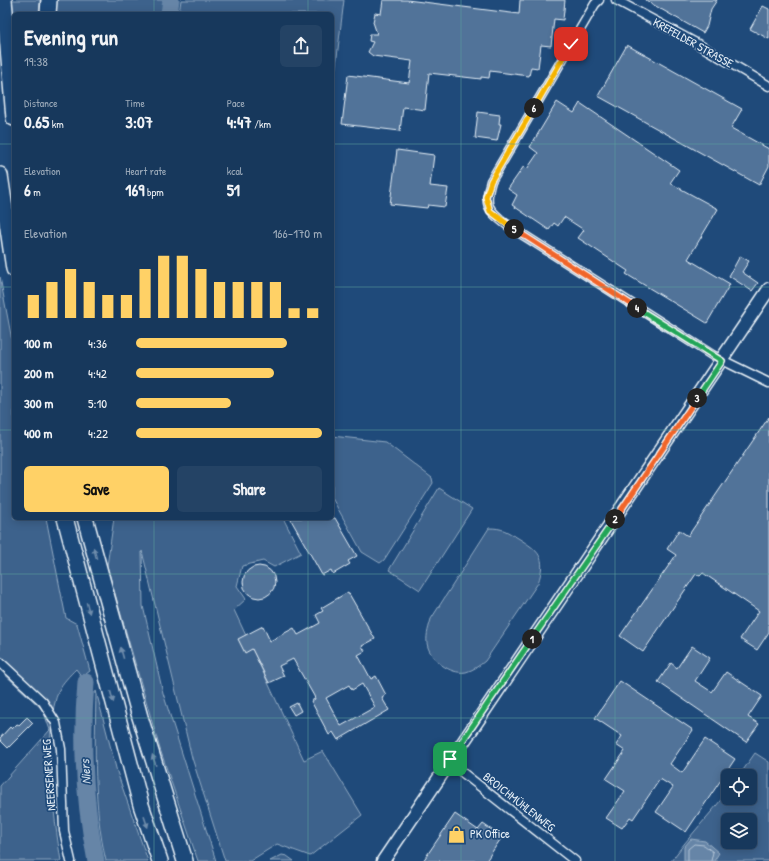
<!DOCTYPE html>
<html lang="en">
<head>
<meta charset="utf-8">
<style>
  body { margin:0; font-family:"Patrick Hand",sans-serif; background:#244365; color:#f1f3f6; height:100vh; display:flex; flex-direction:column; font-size:15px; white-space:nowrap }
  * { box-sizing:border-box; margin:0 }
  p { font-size:13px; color:#9eacbb }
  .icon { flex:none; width:22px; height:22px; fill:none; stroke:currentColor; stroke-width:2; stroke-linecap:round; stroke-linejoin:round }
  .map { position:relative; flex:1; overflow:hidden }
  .details { position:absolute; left:12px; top:12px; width:322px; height:508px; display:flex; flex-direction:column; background:#17385c; border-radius:6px; box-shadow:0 2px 10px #0003,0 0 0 1px #365272 }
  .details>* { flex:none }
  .tools { position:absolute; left:721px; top:769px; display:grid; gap:8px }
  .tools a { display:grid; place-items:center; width:36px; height:36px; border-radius:6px; background:#17385c; box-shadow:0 2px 10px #0003,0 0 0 1px #365272; font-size:20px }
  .pin { position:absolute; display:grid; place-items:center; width:34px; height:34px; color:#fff; margin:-17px; border-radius:8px; box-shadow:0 2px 6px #0006 }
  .km { position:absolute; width:20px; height:20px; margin:-10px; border-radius:50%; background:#222; color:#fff; font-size:11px; line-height:20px; text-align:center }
  .round { display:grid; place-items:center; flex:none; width:42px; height:42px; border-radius:6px; background:#244365 }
  .overview { display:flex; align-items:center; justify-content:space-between; height:68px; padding:0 12px }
  h1 { font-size:22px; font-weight:700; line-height:30px }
  .figures { display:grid; grid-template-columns:repeat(3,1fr); gap:6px; height:68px; padding:4px 12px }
  .figures div { display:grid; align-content:center }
  .figures b { font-size:17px; font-weight:700 }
  .figures small { font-size:11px; font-weight:400 }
  .figures p { font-size:11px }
  .chart { height:112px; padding:8px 12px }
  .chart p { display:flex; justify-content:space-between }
  .chart svg { width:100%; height:72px; margin-top:4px; stroke:#ffd166; stroke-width:6 }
  .primary-button { display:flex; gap:8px; margin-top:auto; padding:8px 12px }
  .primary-button a { flex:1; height:46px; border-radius:6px; background:#ffd166; color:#111; font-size:16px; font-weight:700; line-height:46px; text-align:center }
  .primary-button a+a { background:#244365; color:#f1f3f6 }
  ul { padding:0 12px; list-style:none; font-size:13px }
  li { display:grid; grid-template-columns:64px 48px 1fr; align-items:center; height:30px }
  li i { height:10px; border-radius:5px; background:#ffd166 }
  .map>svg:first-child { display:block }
  .green { fill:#3c628c; stroke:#92aac2; fill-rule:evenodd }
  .water { fill:#6685a7; stroke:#9ab0c7 }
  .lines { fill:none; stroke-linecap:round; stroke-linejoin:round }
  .shore { stroke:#b4c6d8; stroke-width:1 }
  .river { stroke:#6685a7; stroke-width:17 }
  .building { fill:#517399; stroke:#e8f1f8; fill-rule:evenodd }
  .street-casing { stroke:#e8f1f8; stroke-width:11 }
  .secondary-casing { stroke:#e8f1f8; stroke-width:15 }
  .highway-casing { stroke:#e8f1f8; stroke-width:18 }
  .street { stroke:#1f4a7a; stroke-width:8 }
  .secondary { stroke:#1f4a7a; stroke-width:12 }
  .highway { stroke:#1f4a7a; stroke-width:15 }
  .oneway { fill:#6f8dac }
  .split-1-casing { stroke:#fff; stroke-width:8 }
  .split-2-casing { stroke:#fff; stroke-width:8 }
  .split-3-casing { stroke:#fff; stroke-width:8 }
  .split-4-casing { stroke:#fff; stroke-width:8 }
  .split-5-casing { stroke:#fff; stroke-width:8 }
  .split-6-casing { stroke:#fff; stroke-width:8 }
  .split-7-casing { stroke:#fff; stroke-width:8 }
  .split-1 { stroke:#22a559; stroke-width:5 }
  .split-2 { stroke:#22a559; stroke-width:5 }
  .split-3 { stroke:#f0652b; stroke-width:5 }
  .split-4 { stroke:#22a559; stroke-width:5 }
  .split-5 { stroke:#f0652b; stroke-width:5 }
  .split-6 { stroke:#f5b400; stroke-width:5 }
  .split-7 { stroke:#f5b400; stroke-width:5 }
  .grid { fill:none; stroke:#5ba19e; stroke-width:1; stroke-opacity:0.55 }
  .labels { text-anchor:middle; stroke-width:3.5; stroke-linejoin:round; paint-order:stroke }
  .street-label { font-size:12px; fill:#e8f1f8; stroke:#1f4a7a }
  .poi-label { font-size:12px; fill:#e8f1f8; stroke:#1f4a7a; text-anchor:start }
  .water-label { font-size:13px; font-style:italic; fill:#d4e1ec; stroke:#1f4a7a }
</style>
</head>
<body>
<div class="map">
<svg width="769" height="861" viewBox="0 0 769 861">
  <rect width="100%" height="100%" fill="#1f4a7a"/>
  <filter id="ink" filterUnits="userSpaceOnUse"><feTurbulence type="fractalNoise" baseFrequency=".025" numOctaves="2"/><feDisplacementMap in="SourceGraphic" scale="8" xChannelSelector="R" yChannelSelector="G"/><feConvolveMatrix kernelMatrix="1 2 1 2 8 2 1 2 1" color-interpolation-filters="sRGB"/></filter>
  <g filter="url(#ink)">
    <g class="green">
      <polygon points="12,0 40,0 39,14 14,14 14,20"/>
      <polygon points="56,0 164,0 162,14 55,14"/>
      <polygon points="181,0 344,0 332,98 332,14 179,14"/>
      <path d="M0,277L14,351V518H46L66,618L77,624L90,671L82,677L76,669C70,675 62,683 59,690C42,728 54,820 61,861H0V786L50,730L43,710L0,670Z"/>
      <polygon points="332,436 385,442 432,478 433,483 384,560 380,563 362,552 332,498"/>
      <polygon points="439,488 472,509 420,590 389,570"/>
      <polygon points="114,518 283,518 301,553 274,567 263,561 242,566 237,586 246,599 234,610 304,760 323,751 362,815 310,856 277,844 250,861 225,861 192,758 142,551 143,606 163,693 216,861 198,861 160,749 107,566"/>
      <path d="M489,528C503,528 506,531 518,538C539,551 547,557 538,583L485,661C479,666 473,670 466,672C450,675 429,659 427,643C426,634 429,627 431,619Z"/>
      <path d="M96,691L117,772L148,861H106C93,806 95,747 96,691Z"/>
      <path d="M755,753L769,762V861H671C689,836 710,815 728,791V798H750V776H739ZM728,820H750V842H728Z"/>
      <polygon points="282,855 287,856 294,861 270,861"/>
    </g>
    <polygon class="water" points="691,839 705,841 719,853 714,861 684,861 684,847"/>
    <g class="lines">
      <polyline class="shore" points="688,861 688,849 694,844 704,845 713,852 711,861"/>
      <g class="river">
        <polyline points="169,14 171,0"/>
        <path d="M86,682C81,743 84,802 96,861"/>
      </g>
    </g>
    <g class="building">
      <polygon points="383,0 407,0 519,14 520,0 565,0 563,20 554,19 551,46 541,45 538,68 531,67 529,76 490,71 489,78 481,77 481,79 429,73 425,110 403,107 400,131 342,124 348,75 409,83 412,61 373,56 368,52 373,42 369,41 370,34 377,34 373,22 375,13 381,14"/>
      <polygon points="645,0 717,0 711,9 707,26 703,33"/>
      <polygon points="763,6 769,9 769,39 750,29"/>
      <polygon points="627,45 742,109 731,128 769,149 769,166 759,185 598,96"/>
      <polygon points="557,102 574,113 580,103 679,170 670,183 718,209 688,259 730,284 707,323 626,274 628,271 578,238 584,230 564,217 558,226 554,223 549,230 512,205 517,195 508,189 524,166 527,169 538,153 530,147"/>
      <polygon points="478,112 500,115 499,124 501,124 497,141 475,138"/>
      <polygon points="397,150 434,155 430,186 448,188 445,207 428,205 427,208 390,204"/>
      <polygon points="740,256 749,261 742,272 758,283 752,291 729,276"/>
      <polygon points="769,417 769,632 757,650 740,639 759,611 703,573 700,576 696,574 643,652 620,636 676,555 667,549 679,530 688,536"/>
      <polygon points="290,518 335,518 357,556 348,561 350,564 333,574 331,570 322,575"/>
      <circle cx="259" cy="582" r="16"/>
      <path d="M348,592L375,639L362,646L365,651L358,655L371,679L376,676L386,695L382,698L389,710L338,740L333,732L329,735L311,701L315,699L314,696L293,659L279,666L284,676L269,683L252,649L245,653L238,639L263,626L270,641L294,628L298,635L320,623L316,615L323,611L321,608ZM362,684L375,707L341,726L326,698L349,685L352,690Z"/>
      <polygon points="692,646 710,658 695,681 712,692 726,672 762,696 748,717 759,724 746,742 658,682 671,663 677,668"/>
      <polygon points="620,681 693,730 670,764 682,773 705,739 735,759 686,832 656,812 673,787 660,779 633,819 630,817 622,828 606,818 625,791 606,779 625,751 616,745 622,736 595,718"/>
      <polygon points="297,703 301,711 294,715 289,707"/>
      <polygon points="27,717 33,723 8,748 0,740 0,738 10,727 12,729 17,724 19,725"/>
      <polygon points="455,814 478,830 483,824 502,837 486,861 423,861"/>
    </g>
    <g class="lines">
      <defs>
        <g id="street">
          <path d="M599,0L595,4L491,181C484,205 487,209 506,224L712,355L769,383"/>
          <polyline points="616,0 696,43 769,86"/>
          <polyline points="0,662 43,702 56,723 61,749 64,831 71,861"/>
          <polyline points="449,762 575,861"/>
        </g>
        <polyline id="secondary" points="383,861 769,289"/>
        <g id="highway">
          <polyline points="4,0 14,118"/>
          <polyline points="48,14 49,0"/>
          <polyline points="0,175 14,269"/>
          <polyline points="65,518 141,805 160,861"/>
          <polyline points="85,518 140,717 185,861"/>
        </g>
      </defs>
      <use href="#street" class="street-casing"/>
      <use href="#secondary" class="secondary-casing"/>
      <use href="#highway" class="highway-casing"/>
      <use href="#street" class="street"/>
      <use href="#secondary" class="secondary"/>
      <use href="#highway" class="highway"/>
    </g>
    <defs><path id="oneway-solid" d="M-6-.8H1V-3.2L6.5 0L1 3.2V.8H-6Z"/></defs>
    <g class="oneway">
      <use href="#oneway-solid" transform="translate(95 553) rotate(-105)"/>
      <use href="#oneway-solid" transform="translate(88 608) rotate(75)"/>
      <use href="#oneway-solid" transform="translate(122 653) rotate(-106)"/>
      <use href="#oneway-solid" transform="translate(112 697) rotate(75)"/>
      <use href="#oneway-solid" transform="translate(154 760) rotate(-108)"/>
      <use href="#oneway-solid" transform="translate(146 822) rotate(71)"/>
    </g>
  </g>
  <g class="lines" filter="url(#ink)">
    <defs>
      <polyline id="split-1" points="450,759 532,639"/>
      <polyline id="split-2" points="532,639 615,519"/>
      <polyline id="split-3" points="615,519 697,398"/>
      <polyline id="split-4" points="637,308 722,361 697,398"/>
      <polyline id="split-5" points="514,229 637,308"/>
      <polyline id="split-6" points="514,229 490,211 486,197 491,181 534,108"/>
      <polyline id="split-7" points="534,108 571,44"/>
    </defs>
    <use href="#split-1" class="split-1-casing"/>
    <use href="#split-2" class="split-2-casing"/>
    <use href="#split-3" class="split-3-casing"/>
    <use href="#split-4" class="split-4-casing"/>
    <use href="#split-5" class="split-5-casing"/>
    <use href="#split-6" class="split-6-casing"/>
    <use href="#split-7" class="split-7-casing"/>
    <use href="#split-1" class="split-1"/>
    <use href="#split-2" class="split-2"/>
    <use href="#split-3" class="split-3"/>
    <use href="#split-4" class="split-4"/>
    <use href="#split-5" class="split-5"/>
    <use href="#split-6" class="split-6"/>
    <use href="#split-7" class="split-7"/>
  </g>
  <path class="grid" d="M154,0V14M308,0V14M461,0V861M615,0V861M0,144H14M332,144H769M0,287H14M332,287H769M0,430H14M332,430H769M154,518V861M308,518V861M0,574H769M0,718H769"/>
  <defs>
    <symbol id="shop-bare" viewBox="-9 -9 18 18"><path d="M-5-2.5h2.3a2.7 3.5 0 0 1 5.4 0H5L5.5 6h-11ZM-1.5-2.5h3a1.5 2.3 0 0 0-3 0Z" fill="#ffd166" stroke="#1f4a7a" stroke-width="2.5" paint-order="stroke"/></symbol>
  </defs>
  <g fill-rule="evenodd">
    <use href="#shop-bare" x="444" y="822" width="25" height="25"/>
  </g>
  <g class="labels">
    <g class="street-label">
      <text transform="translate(693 43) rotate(29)" y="4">KREFELDER STRASSE</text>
      <text transform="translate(49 775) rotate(-94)" y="4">NEERSENER WEG</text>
      <text transform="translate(519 802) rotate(38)" y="4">BROICHMÜHLENWEG</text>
    </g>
    <g class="poi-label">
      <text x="470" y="838">PK Office</text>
    </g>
    <g class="water-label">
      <text transform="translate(85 772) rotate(-94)" y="5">Niers</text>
    </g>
  </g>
</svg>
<div class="tools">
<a><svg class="icon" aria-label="locate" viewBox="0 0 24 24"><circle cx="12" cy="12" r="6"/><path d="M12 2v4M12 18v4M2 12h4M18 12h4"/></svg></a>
<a><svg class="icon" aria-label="layers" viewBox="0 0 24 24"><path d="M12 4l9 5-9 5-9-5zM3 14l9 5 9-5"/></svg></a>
</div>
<div class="pin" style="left:450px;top:759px;background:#1e9e55"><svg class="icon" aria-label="arrive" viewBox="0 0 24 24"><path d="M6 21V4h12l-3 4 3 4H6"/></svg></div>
<div class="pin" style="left:571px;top:44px;background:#d93025"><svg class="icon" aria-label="check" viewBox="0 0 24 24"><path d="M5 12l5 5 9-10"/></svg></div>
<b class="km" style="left:532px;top:639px">1</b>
<b class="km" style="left:615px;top:519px">2</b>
<b class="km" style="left:697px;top:398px">3</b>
<b class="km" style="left:637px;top:308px">4</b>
<b class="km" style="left:514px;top:229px">5</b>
<b class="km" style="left:534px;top:108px">6</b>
<section class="details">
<div class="overview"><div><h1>Evening run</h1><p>19:38</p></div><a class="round"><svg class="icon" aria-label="share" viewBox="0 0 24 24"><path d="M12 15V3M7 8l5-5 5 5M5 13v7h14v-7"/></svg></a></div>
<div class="figures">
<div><p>Distance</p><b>0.65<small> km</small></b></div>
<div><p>Time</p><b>3:07</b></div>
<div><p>Pace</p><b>4:47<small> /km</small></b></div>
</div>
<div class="figures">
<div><p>Elevation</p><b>6<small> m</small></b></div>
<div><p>Heart rate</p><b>169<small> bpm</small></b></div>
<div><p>kcal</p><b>51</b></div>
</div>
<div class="chart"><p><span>Elevation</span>166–170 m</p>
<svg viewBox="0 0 160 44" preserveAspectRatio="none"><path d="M5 44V30M15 44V22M25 44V14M35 44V22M45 44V30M55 44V30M65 44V14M75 44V6M85 44V6M95 44V14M105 44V22M115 44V22M125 44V22M135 44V22M145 44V38M155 44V38"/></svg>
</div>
<ul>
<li><b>100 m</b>4:36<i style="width:81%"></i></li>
<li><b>200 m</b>4:42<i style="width:74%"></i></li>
<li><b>300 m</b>5:10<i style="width:51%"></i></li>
<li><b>400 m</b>4:22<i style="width:100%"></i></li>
</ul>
<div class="primary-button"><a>Save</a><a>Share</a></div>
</section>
</div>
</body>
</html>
